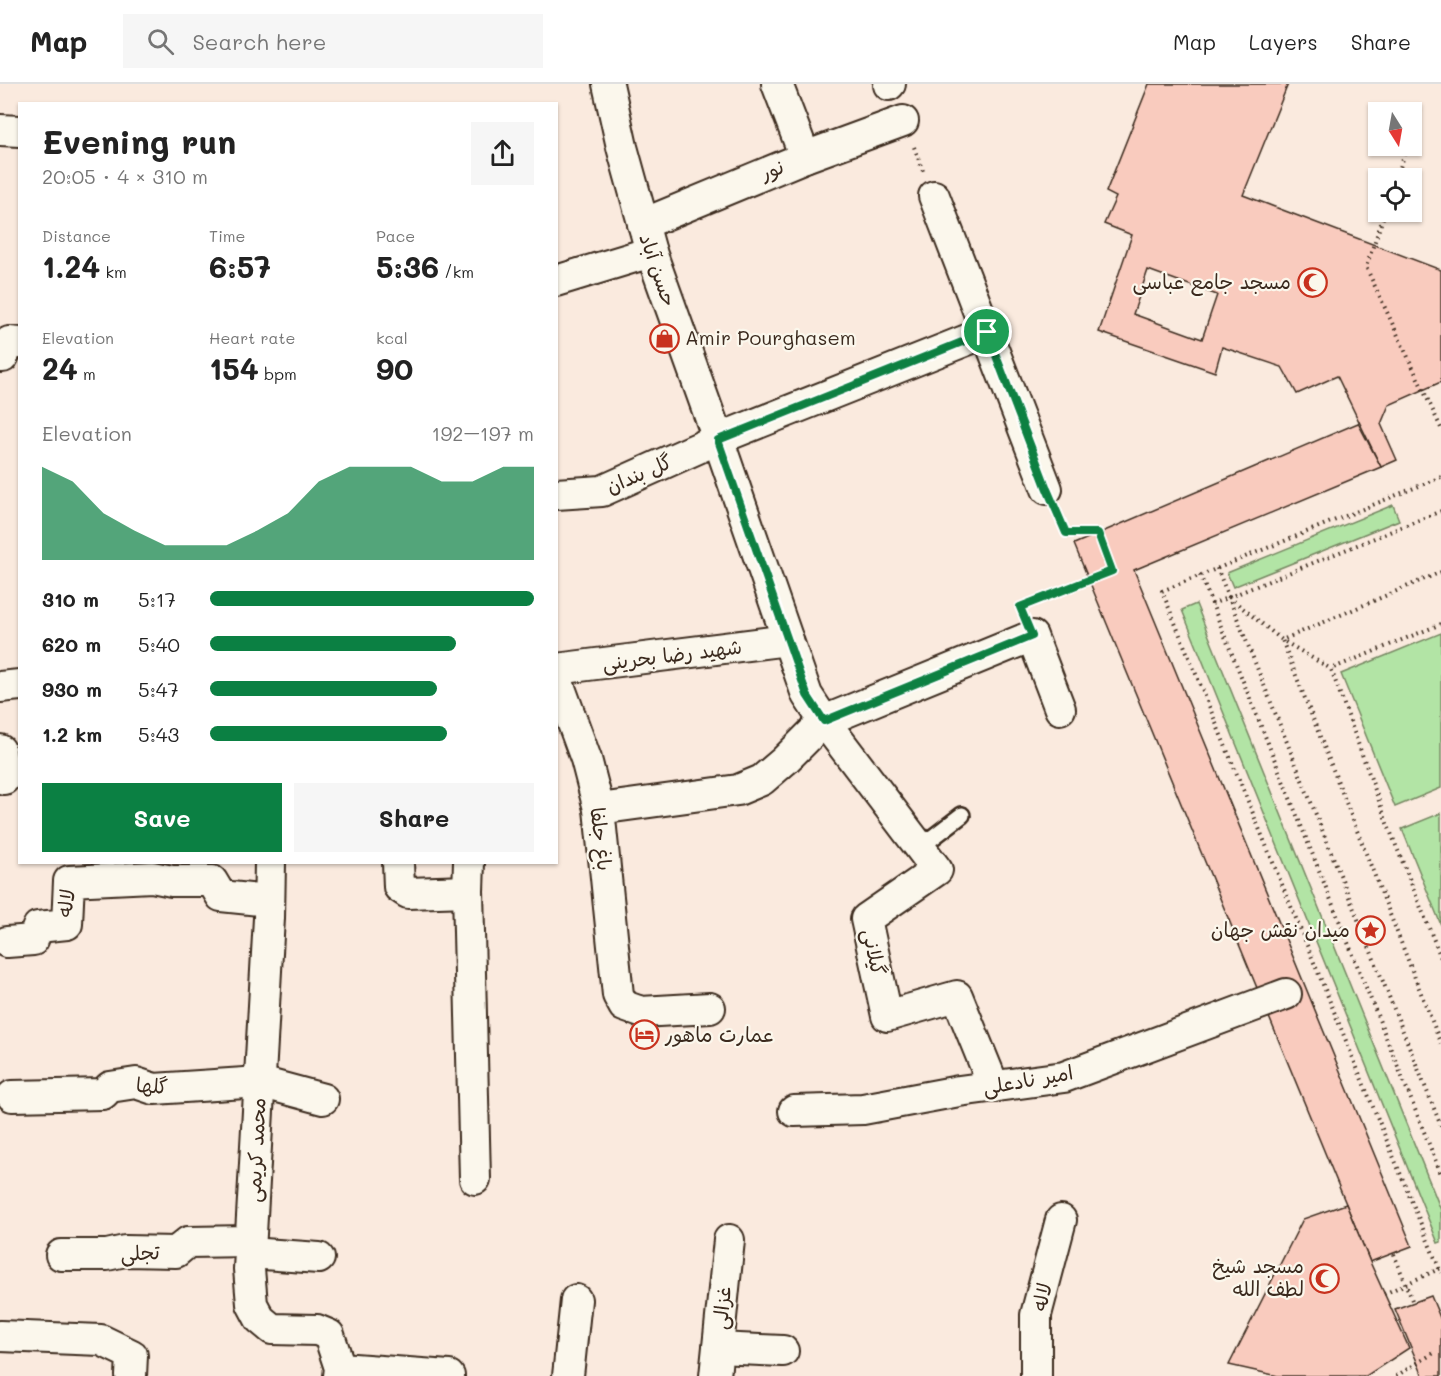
<!DOCTYPE html>
<html lang="en">
<head>
<meta charset="utf-8">
<style>
  body { margin:0; font-family:Mali,"Playpen Sans Arabic",sans-serif; background:#f6f6f6; color:#222; height:100vh; display:flex; flex-direction:column; font-size:22px; white-space:nowrap }
  * { box-sizing:border-box; margin:0 }
  p { font-size:20px; color:#767676 }
  .icon { flex:none; width:33px; height:33px; fill:none; stroke:currentColor; stroke-width:2; stroke-linecap:round; stroke-linejoin:round }
  .map { position:relative; flex:1; overflow:hidden }
  .side { position:absolute; left:18px; top:18px; width:540px; height:762px; display:flex; flex-direction:column; background:#fff; border-radius:0px; box-shadow:0 2px 4px #0004 }
  .side>* { flex:none }
  .needle { width:39px; rotate:169deg }
  .tools { position:absolute; left:1368px; top:18px; display:grid; gap:12px }
  .tools a { display:grid; place-items:center; width:54px; height:54px; border-radius:0px; background:#fff; box-shadow:0 2px 4px #0004; font-size:30px }
  .pin { position:absolute; display:grid; place-items:center; width:51px; height:51px; color:#fff; margin:-26px; border:3px solid #fff; border-radius:50%; box-shadow:0 2px 6px #0007 }
  .round { display:grid; place-items:center; flex:none; width:63px; height:63px; border-radius:0px; background:#f6f6f6 }
  .summary { display:flex; align-items:center; justify-content:space-between; height:102px; padding:0 24px }
  h1 { font-size:33px; font-weight:700; line-height:45px }
  .metrics { display:grid; grid-template-columns:repeat(3,1fr); gap:9px; height:102px; padding:6px 24px }
  .metrics div { display:grid; align-content:center }
  .metrics b { font-size:30px; font-weight:700 }
  .metrics small { font-size:16px; font-weight:400 }
  .metrics p { font-size:16px }
  .chart { height:168px; padding:12px 24px }
  .chart p { display:flex; justify-content:space-between }
  .chart svg { width:100%; height:108px; margin-top:6px; fill:#0b8043; opacity:.7 }
  .cta { display:flex; gap:12px; margin-top:auto; padding:12px 24px }
  .cta a { flex:1; height:69px; border-radius:0px; background:#0b8043; color:#fff; font-size:24px; font-weight:700; line-height:69px; text-align:center }
  .cta a+a { background:#f6f6f6; color:#222 }
  ul { padding:0 24px; list-style:none; font-size:20px }
  li { display:grid; grid-template-columns:96px 72px 1fr; align-items:center; height:45px }
  li i { height:15px; border-radius:8px; background:#0b8043 }
  header { display:flex; align-items:center; gap:36px; box-sizing:border-box; height:84px; padding:0 30px; background:#fff; border-bottom:2px solid #e0e0e0 }
  header strong { font-size:28px }
  nav { display:flex; gap:33px; margin-inline-start:auto; font-size:21px }
  .search { width:420px; height:54px; background:#f6f6f6; display:flex; align-items:center; gap:15px; box-sizing:border-box; padding:0 21px; border-radius:0px; color:#767676; font-size:22px }
  .map>svg:first-child { display:block }
  .green { fill:#b2e4a5; stroke:#768762; stroke-width:1.5 }
  .building { fill:#f9cbbe; stroke:#3b2a1e; stroke-width:1.5; fill-rule:evenodd }
  .lines { fill:none; stroke-linecap:round; stroke-linejoin:round }
  .lane-casing { stroke:#3b2a1e; stroke-width:20 }
  .street-casing { stroke:#3b2a1e; stroke-width:34 }
  .path { stroke:#3b2a1e; stroke-width:4; stroke-dasharray:1.5 4.5; stroke-linecap:butt }
  .lane { stroke:#fbf7ec; stroke-width:15 }
  .street { stroke:#fbf7ec; stroke-width:30 }
  .route-casing { stroke:#fff; stroke-width:12 }
  .route { stroke:#0b8043; stroke-width:8 }
  .labels { text-anchor:middle; stroke-width:4.5; stroke-linejoin:round; paint-order:stroke }
  .street-label { font-size:20px; fill:#3b2a1e; stroke:#fbf7ec }
  .poi-label { font-size:20px; fill:#3b2a1e; stroke:#fbf7ec; text-anchor:end }
</style>
</head>
<body>
<header>
<strong>Map</strong>
<div class="search"><svg class="icon" aria-label="search" viewBox="0 0 24 24"><circle cx="10" cy="10" r="6"/><path d="M15 15l6 6"/></svg>Search here</div>
<nav><a>Map</a><a>Layers</a><a>Share</a></nav>
</header>
<div class="map">
<svg width="1441" height="1292" viewBox="0 0 1441 1292">
  <rect width="100%" height="100%" fill="#faeade"/>
  <filter id="ink" filterUnits="userSpaceOnUse"><feTurbulence type="fractalNoise" baseFrequency=".0167" numOctaves="2"/><feDisplacementMap in="SourceGraphic" scale="12" xChannelSelector="R" yChannelSelector="G"/><feConvolveMatrix kernelMatrix="1 2 1 2 8 2 1 2 1" color-interpolation-filters="sRGB"/></filter>
  <g filter="url(#ink)">
    <g class="green">
      <polygon points="1393,421 1399,436 1233,503 1227,489"/>
      <polygon points="1196,520 1441,1126 1441,1158 1438,1159 1182,526"/>
      <polygon points="1441,549 1441,704 1395,723 1341,590"/>
      <polygon points="1441,729 1441,841 1402,745"/>
    </g>
    <g class="building">
      <path d="M1149,0H1288L1243,111L1441,186V298L1389,321L1381,340L1397,376L1381,383L1337,292L1297,310L1282,283L1222,263L1215,288L1099,248L1132,151L1104,140L1116,113L1106,108ZM1148,186L1217,211L1202,255L1133,230Z"/>
      <polygon points="1358,339 1381,383 1134,486 1412,1162 1370,1178 1074,460"/>
      <polygon points="1346,1120 1370,1178 1409,1264 1366,1292 1278,1292 1229,1281 1303,1135"/>
      <polygon points="1431,1212 1441,1236 1441,1292 1423,1292 1395,1225"/>
    </g>
    <g class="lines">
      <defs>
        <polyline id="lane" points="919,764 962,731"/>
        <g id="street">
          <polyline points="608,0 622,63 651,168 718,355 807,611 824,637 937,786 866,835 887,932 957,912 994,1003"/>
          <polyline points="777,0 805,73"/>
          <polyline points="889,1 890,0"/>
          <polyline points="0,46 20,47"/>
          <polyline points="934,112 1047,405"/>
          <polyline points="643,140 805,73 903,37"/>
          <polyline points="556,197 651,168"/>
          <polyline points="0,273 3,273 9,258 20,259"/>
          <polyline points="556,410 602,407 718,355 987,248"/>
          <polyline points="556,585 788,556"/>
          <polyline points="556,593 586,675 599,725 618,911 624,922 641,928 710,924"/>
          <polyline points="0,603 20,601"/>
          <polyline points="0,666 4,695"/>
          <polyline points="599,725 738,706 762,696 784,677 824,637 1032,552 1060,625"/>
          <polyline points="270,778 269,834 249,1185 252,1220 260,1235 272,1245 317,1246 329,1251 340,1284 339,1292"/>
          <polyline points="398,778 399,803 408,809 468,807"/>
          <polyline points="469,778 468,807 475,1095"/>
          <polyline points="7,858 33,856 38,843 67,840 69,797 152,793 172,797 212,797 221,812 269,817"/>
          <polyline points="12,1012 103,1010 110,1003 136,999 154,1005 260,998 323,1015"/>
          <polyline points="794,1027 863,1025 959,1007 1064,993 1286,910"/>
          <polyline points="250,1169 319,1174"/>
          <polyline points="61,1171 107,1171 125,1167 176,1168 188,1158 250,1157"/>
          <polyline points="0,1252 101,1256 132,1271 131,1292"/>
          <polyline points="718,1264 783,1267"/>
          <polyline points="340,1284 449,1292"/>
          <polyline points="568,1292 576,1216"/>
          <polyline points="715,1292 729,1156"/>
          <polyline points="1036,1292 1036,1231 1061,1136"/>
        </g>
      </defs>
      <use href="#lane" class="lane-casing"/>
      <use href="#street" class="street-casing"/>
      <g class="path">
        <polyline points="1412,51 1421,25"/>
        <polyline points="914,63 923,87"/>
        <polyline points="1396,94 1408,62"/>
        <polyline points="1385,128 1366,183 1441,344"/>
        <polyline points="1441,393 1162,507 1441,1189"/>
        <polyline points="1441,427 1212,520 1441,1090"/>
        <polyline points="1217,484 1441,1042"/>
        <polyline points="1441,488 1282,556 1441,960"/>
        <polyline points="1200,491 1212,520"/>
        <polyline points="1229,513 1282,556 1331,585"/>
        <polyline points="1021,526 1020,523 1112,487 1098,449 1067,449 1058,430"/>
        <polyline points="1441,540 1331,585 1387,739 1441,874"/>
        <polyline points="1394,1170 1413,1219"/>
        <polyline points="1384,1210 1441,1184"/>
        <polyline points="1396,1292 1434,1269"/>
      </g>
      <use href="#lane" class="lane"/>
      <use href="#street" class="street"/>
    </g>
  </g>
  <g class="lines" filter="url(#ink)">
    <defs>
      <polygon id="route" points="987,248 1047,405 1066,449 1098,449 1112,487 1020,523 1032,552 824,637 807,611 718,356"/>
    </defs>
    <use href="#route" class="route-casing"/>
    <use href="#route" class="route"/>
  </g>
  <defs>
    <symbol id="mosque-ring" viewBox="-11 -11 22 22"><circle r="9.5" fill="#fbf7ec" stroke="#c8321e" stroke-width="1.5"/><path d="M3.5-4.9A6 6 0 1 0 3.5 4.9A5 5 0 1 1 3.5-4.9Z" fill="#c8321e"/></symbol>
    <symbol id="shop-ring" viewBox="-11 -11 22 22"><circle r="9.5" fill="#fbf7ec" stroke="#c8321e" stroke-width="1.5"/><path d="M-5-2.5h2.3a2.7 3.5 0 0 1 5.4 0H5L5.5 6h-11ZM-1.5-2.5h3a1.5 2.3 0 0 0-3 0Z" fill="#c8321e"/></symbol>
    <symbol id="sight-ring" viewBox="-11 -11 22 22"><circle r="9.5" fill="#fbf7ec" stroke="#c8321e" stroke-width="1.5"/><path d="M0-6L1.8-2.2L6-1.7L2.9 1.2L3.7 5.4L0 3.3L-3.7 5.4L-2.9 1.2L-6-1.7L-1.8-2.2Z" fill="#c8321e"/></symbol>
    <symbol id="hotel-ring" viewBox="-11 -11 22 22"><circle r="9.5" fill="#fbf7ec" stroke="#c8321e" stroke-width="1.5"/><path d="M-6-4.5h1.5V1H6V5H4.5V3h-9V5H-6ZM-4 0a1.8 1.8 0 1 1 3.6 0ZM.5 0V-2.5h3Q6-2.5 6 0Z" fill="#c8321e"/></symbol>
  </defs>
  <g fill-rule="evenodd">
    <use href="#mosque-ring" x="1296" y="182" width="33" height="33"/>
    <use href="#shop-ring" x="648" y="238" width="33" height="33"/>
    <use href="#sight-ring" x="1354" y="830" width="33" height="33"/>
    <use href="#hotel-ring" x="628" y="934" width="33" height="33"/>
    <use href="#mosque-ring" x="1308" y="1178" width="33" height="33"/>
  </g>
  <g class="labels">
    <g class="street-label">
      <text transform="translate(772 86) rotate(-22)" y="7">نور</text>
      <text transform="translate(658 186) rotate(71)" y="7">حسن آباد</text>
      <text transform="translate(639 390) rotate(-23)" y="7">گل بندان</text>
      <text transform="translate(672 571) rotate(-7)" y="7">شهید رضا بحرینی</text>
      <text transform="translate(601 755) rotate(83)" y="7">باغ جلفا</text>
      <text transform="translate(66 819) rotate(-82)" y="7">لاله</text>
      <text transform="translate(874 868) rotate(78)" y="7">گیلانی</text>
      <text transform="translate(1028 996) rotate(-10)" y="7">امیر نادعلی</text>
      <text transform="translate(152 1002) rotate(4)" y="7">گلها</text>
      <text transform="translate(256 1066) rotate(-87)" y="7">محمد کریمی</text>
      <text transform="translate(140 1169) rotate(-3)" y="7">تجلی</text>
      <text transform="translate(1042 1213) rotate(-77)" y="7">لاله</text>
      <text transform="translate(722 1224) rotate(-84)" y="7">غزالی</text>
    </g>
    <g class="poi-label">
      <text x="1291" y="205">مسجد جامع عباسی</text>
      <text x="685" y="261" text-anchor="start">Amir Pourghasem</text>
      <text x="1350" y="853">میدان نقش جهان</text>
      <text x="665" y="958" text-anchor="start">عمارت ماهور</text>
      <text x="1304" y="1189">مسجد شیخ<tspan x="1304" dy="23">لطف الله</tspan></text>
    </g>
  </g>
</svg>
<div class="tools">
<a><svg class="needle" viewBox="-14 -14 28 28"><path d="M0-13l5 13h-10z" fill="#e53935"/><path d="M0 13l5-13h-10z" fill="#767676"/></svg></a>
<a><svg class="icon" aria-label="locate" viewBox="0 0 24 24"><circle cx="12" cy="12" r="6"/><path d="M12 2v4M12 18v4M2 12h4M18 12h4"/></svg></a>
</div>
<div class="pin" style="left:987px;top:248px;background:#1e9e55"><svg class="icon" aria-label="arrive" viewBox="0 0 24 24"><path d="M6 21V4h12l-3 4 3 4H6"/></svg></div>
<section class="side">
<div class="summary"><div><h1>Evening run</h1><p>20:05 · 4 × 310 m</p></div><a class="round"><svg class="icon" aria-label="share" viewBox="0 0 24 24"><path d="M12 15V3M7 8l5-5 5 5M5 13v7h14v-7"/></svg></a></div>
<div class="metrics">
<div><p>Distance</p><b>1.24<small> km</small></b></div>
<div><p>Time</p><b>6:57</b></div>
<div><p>Pace</p><b>5:36<small> /km</small></b></div>
</div>
<div class="metrics">
<div><p>Elevation</p><b>24<small> m</small></b></div>
<div><p>Heart rate</p><b>154<small> bpm</small></b></div>
<div><p>kcal</p><b>90</b></div>
</div>
<div class="chart"><p><span>Elevation</span>192–197 m</p>
<svg viewBox="0 0 160 44" preserveAspectRatio="none"><path d="M0 44V6L10 12L20 25L30 32L40 38L50 38L60 38L70 32L80 25L90 12L100 6L110 6L120 6L130 12L140 12L150 6L160 6V44z"/></svg>
</div>
<ul>
<li><b>310 m</b>5:17<i style="width:100%"></i></li>
<li><b>620 m</b>5:40<i style="width:76%"></i></li>
<li><b>930 m</b>5:47<i style="width:70%"></i></li>
<li><b>1.2 km</b>5:43<i style="width:73%"></i></li>
</ul>
<div class="cta"><a>Save</a><a>Share</a></div>
</section>
</div>
</body>
</html>
